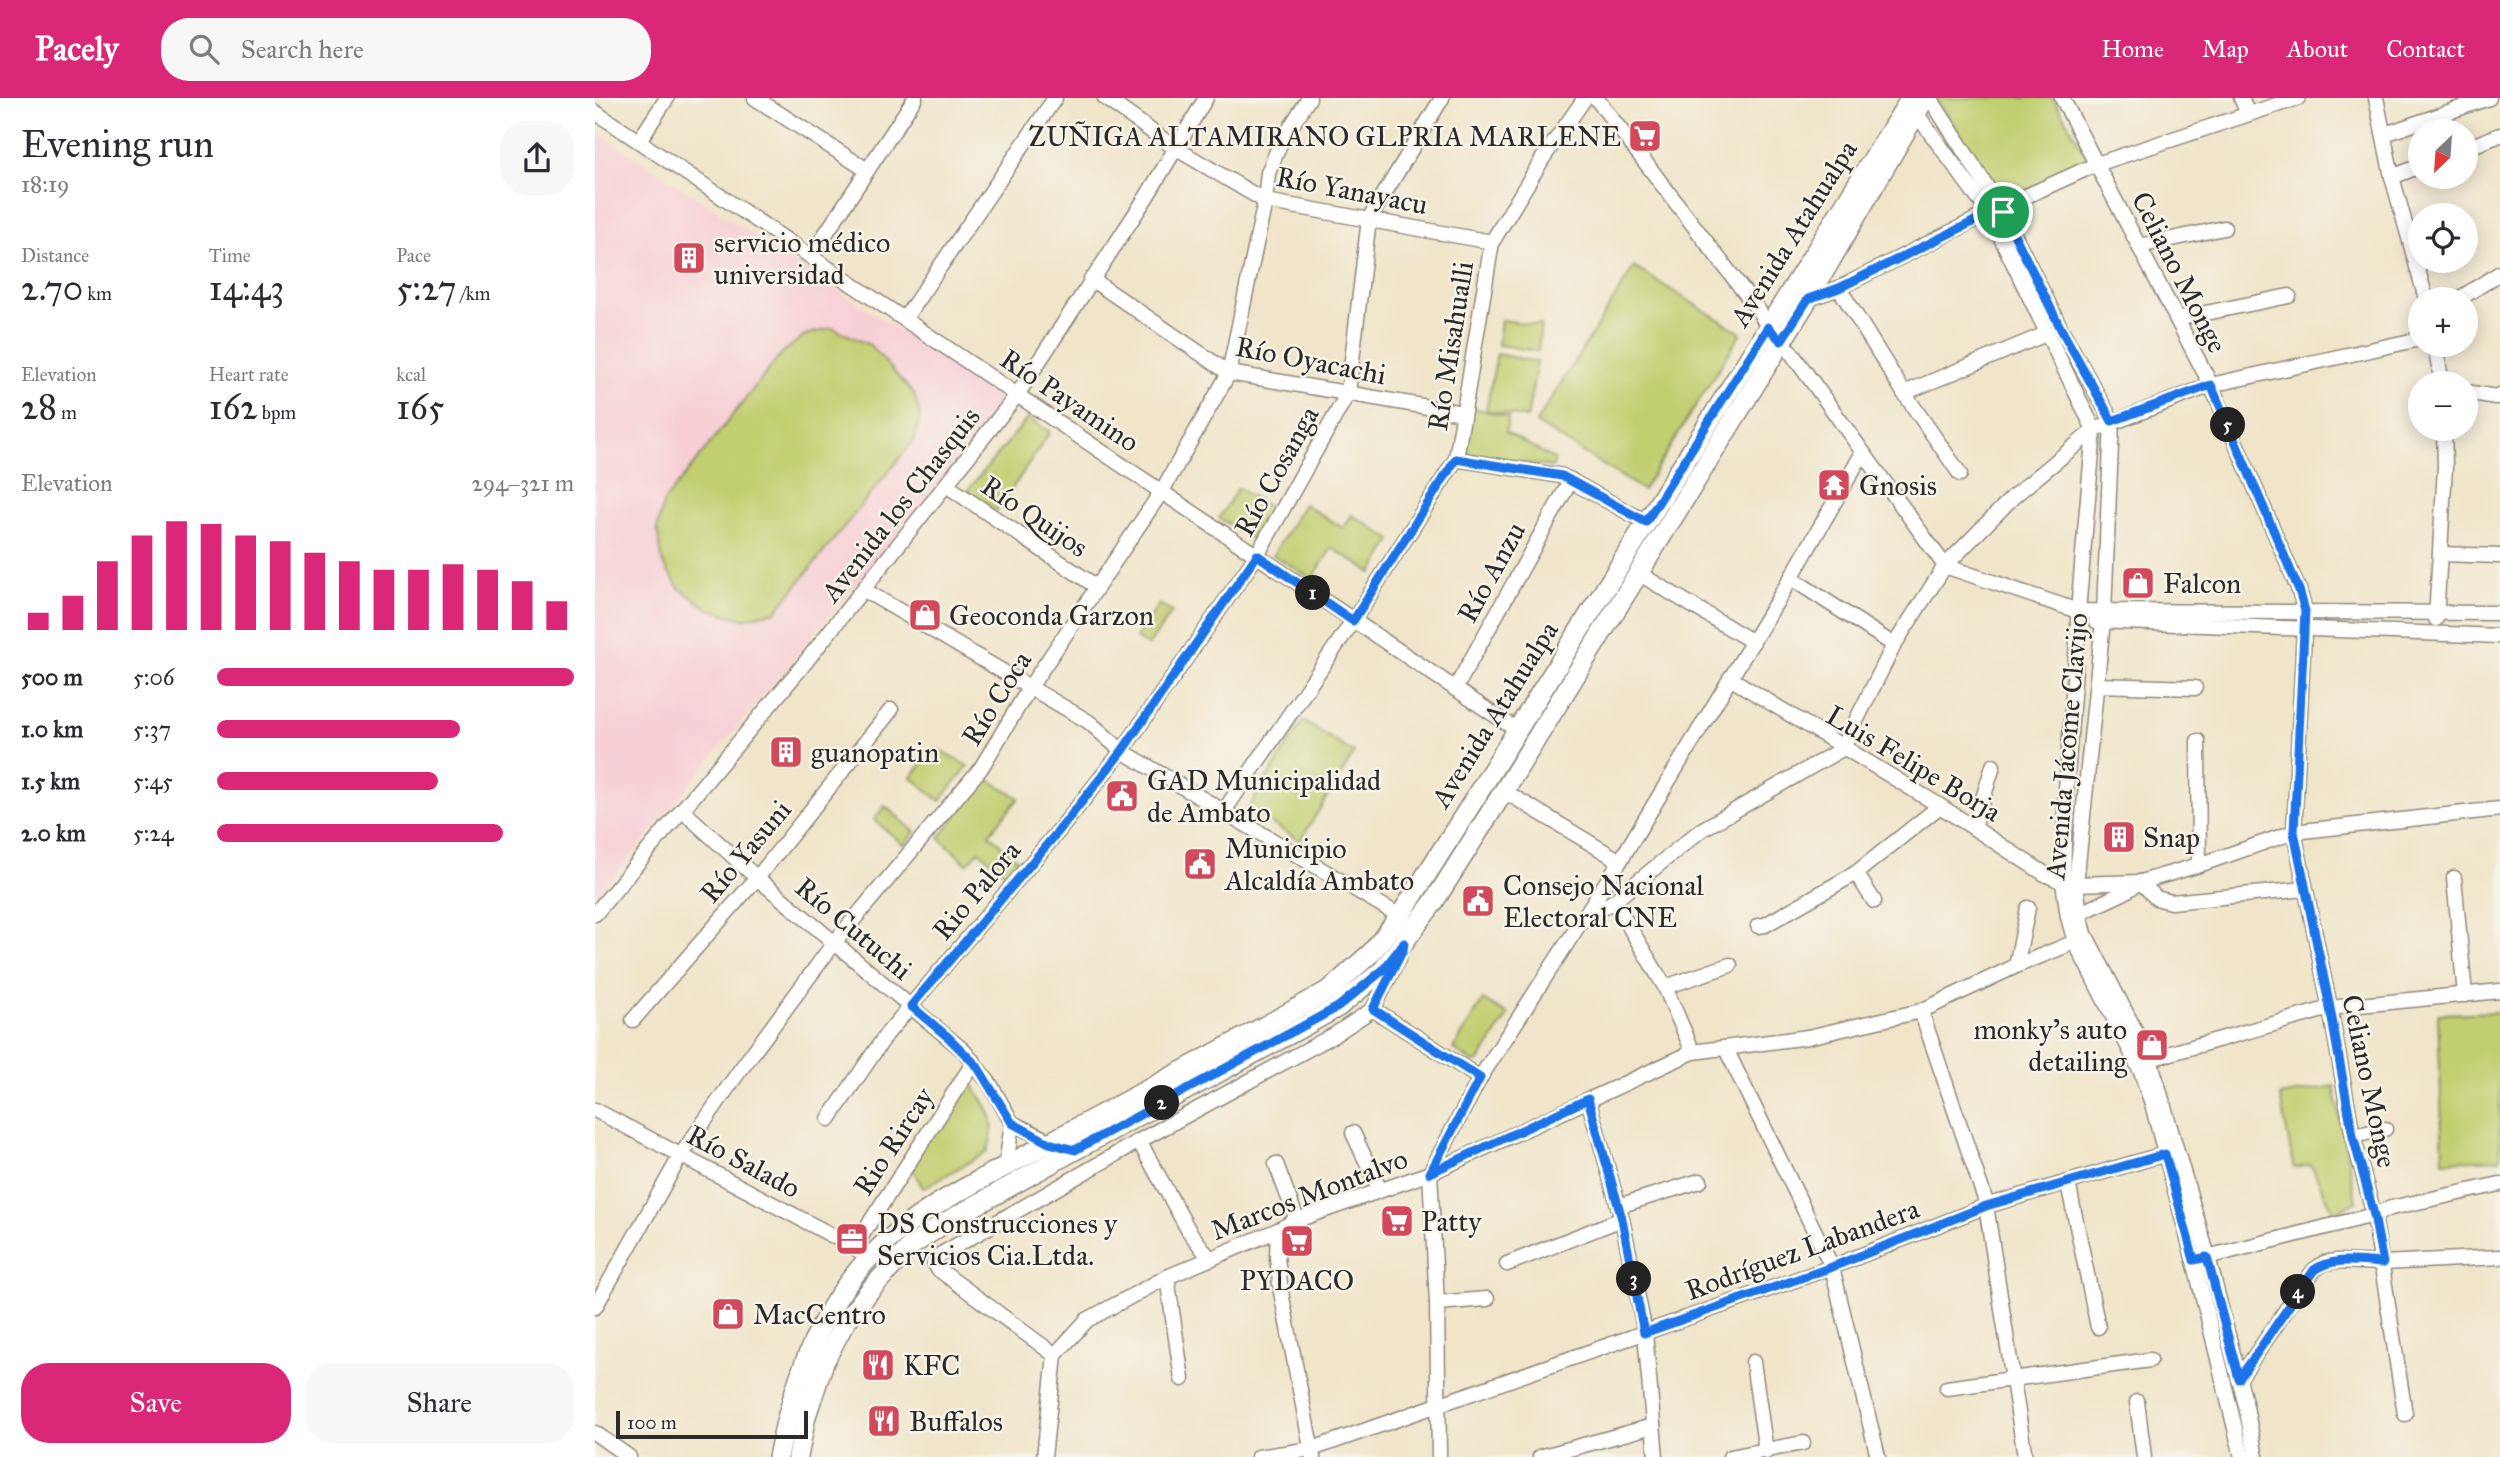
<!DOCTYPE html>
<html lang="en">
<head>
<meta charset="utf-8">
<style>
  body { margin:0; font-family:"IM FELL Great Primer",serif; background:#f7f7f7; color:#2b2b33; height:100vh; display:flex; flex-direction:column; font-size:26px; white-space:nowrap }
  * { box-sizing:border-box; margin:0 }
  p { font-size:23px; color:#7c7c81 }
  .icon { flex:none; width:38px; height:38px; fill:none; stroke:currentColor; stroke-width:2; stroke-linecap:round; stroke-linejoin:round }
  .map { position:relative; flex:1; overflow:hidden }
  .drawer { display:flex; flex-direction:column; background:#fff; width:595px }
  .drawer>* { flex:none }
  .needle { width:46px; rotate:205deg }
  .controls { position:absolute; left:1813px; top:21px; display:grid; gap:14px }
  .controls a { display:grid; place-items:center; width:70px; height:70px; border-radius:50%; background:#fff; box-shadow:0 4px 18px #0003; font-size:35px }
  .scale { position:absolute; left:21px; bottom:18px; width:192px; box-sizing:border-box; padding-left:7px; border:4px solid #2b2b2b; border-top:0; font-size:19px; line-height:24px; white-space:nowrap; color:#2b2b2b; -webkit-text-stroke:5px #f7f3e8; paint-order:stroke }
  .pin { position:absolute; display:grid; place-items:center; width:60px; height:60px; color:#fff; margin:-30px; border:4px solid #fff; border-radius:50%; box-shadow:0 2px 7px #0007 }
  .km { position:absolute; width:35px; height:35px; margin:-18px; border-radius:50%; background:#222; color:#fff; font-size:19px; line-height:35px; text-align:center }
  .round { display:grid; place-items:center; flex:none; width:74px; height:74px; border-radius:28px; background:#f7f7f7 }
  .summary { display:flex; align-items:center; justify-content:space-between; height:119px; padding:0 21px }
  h1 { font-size:38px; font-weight:600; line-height:52px }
  .stats { display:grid; grid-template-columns:repeat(3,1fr); gap:10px; height:119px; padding:7px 21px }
  .stats div { display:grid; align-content:center }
  .stats b { font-size:35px; font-weight:600 }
  .stats small { font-size:19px; font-weight:400 }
  .stats p { font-size:19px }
  .chart { height:196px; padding:14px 21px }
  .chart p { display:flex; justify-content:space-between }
  .chart svg { width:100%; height:126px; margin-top:7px; stroke:#db2777; stroke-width:6 }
  .action { display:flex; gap:14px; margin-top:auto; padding:14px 21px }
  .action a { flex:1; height:80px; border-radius:28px; background:#db2777; color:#fff; font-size:28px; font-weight:600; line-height:80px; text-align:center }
  .action a+a { background:#f7f7f7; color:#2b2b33 }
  ul { padding:0 21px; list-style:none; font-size:23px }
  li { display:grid; grid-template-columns:112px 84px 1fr; align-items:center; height:52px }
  li i { height:18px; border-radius:9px; background:#db2777 }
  header { display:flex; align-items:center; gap:42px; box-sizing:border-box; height:98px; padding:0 35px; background:#db2777; color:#fff }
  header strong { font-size:33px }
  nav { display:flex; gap:38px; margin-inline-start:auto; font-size:24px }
  .search { width:490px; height:63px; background:#f7f7f7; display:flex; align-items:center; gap:18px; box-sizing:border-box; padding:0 24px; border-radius:28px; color:#7c7c81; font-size:26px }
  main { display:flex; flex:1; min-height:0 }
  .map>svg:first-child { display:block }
  .built { fill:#f7cfd5 }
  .green { fill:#c2cf71; stroke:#767d4e; stroke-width:2 }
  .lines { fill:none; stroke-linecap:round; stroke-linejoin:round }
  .minor-casing { stroke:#8e887a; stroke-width:17 }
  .major-casing { stroke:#8e887a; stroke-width:22 }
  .minor { stroke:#fff; stroke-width:14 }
  .major { stroke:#fff; stroke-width:19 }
  .route-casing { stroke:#fff; stroke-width:14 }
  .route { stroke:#1a73e8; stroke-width:9 }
  .labels { text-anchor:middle; stroke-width:5; stroke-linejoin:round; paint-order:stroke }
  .poi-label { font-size:28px; fill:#2b2b2b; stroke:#f7f3e8; text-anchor:start }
  .street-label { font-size:28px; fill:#2b2b2b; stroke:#f7f3e8 }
</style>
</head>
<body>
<header>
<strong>Pacely</strong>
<div class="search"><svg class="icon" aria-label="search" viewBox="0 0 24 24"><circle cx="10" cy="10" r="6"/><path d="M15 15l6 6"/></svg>Search here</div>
<nav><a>Home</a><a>Map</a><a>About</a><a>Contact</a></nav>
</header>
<main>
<section class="drawer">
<div class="summary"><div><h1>Evening run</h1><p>18:19</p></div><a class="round"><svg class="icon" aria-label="share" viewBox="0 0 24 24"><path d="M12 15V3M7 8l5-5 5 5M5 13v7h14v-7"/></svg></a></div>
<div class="stats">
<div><p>Distance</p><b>2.70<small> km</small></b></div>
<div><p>Time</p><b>14:43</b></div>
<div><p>Pace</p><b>5:27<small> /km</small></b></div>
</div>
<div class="stats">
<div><p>Elevation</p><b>28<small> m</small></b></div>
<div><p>Heart rate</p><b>162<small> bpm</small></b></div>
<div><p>kcal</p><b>165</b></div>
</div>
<div class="chart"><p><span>Elevation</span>294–321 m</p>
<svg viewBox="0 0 160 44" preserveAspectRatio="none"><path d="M5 44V38M15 44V32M25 44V20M35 44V11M45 44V6M55 44V7M65 44V11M75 44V13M85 44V17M95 44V20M105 44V23M115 44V23M125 44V21M135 44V23M145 44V27M155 44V34"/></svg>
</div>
<ul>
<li><b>500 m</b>5:06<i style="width:100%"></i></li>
<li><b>1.0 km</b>5:37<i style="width:68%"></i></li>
<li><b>1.5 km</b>5:45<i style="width:62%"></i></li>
<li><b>2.0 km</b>5:24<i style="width:80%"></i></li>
</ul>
<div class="action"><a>Save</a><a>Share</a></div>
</section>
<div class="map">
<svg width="1905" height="1359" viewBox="0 0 1905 1359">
  <rect width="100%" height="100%" fill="#f7f3e8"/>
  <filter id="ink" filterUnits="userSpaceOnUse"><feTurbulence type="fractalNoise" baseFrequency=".0143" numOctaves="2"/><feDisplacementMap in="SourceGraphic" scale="14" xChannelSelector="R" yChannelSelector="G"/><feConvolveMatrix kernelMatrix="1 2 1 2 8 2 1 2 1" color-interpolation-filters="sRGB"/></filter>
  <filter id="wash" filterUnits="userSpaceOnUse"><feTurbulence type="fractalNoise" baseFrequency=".00686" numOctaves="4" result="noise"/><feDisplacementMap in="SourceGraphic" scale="28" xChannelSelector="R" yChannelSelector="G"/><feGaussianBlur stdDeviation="1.57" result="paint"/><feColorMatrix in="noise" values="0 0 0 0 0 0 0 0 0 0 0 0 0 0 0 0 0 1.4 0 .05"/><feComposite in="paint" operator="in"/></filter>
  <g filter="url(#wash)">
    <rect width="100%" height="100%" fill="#f0e5c9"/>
    <g class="built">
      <polygon points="0,33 412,303 0,801"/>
      <polygon points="807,1107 816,1132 797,1139 787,1114"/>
    </g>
    <g class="green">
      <polygon points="1341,0 1458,0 1496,65 1409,102"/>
      <polygon points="1039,169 1146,235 1048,392 941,325"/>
      <polygon points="906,222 946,227 943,253 903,247"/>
      <polygon points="237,230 275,247 319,296 325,317 320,341 181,513 148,521 114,511 84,490 68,465 62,431 68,405 187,255 210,237"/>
      <polygon points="902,256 942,264 932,320 891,312"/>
      <polygon points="875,309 913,319 911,334 960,362 957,369 868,355"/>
      <polygon points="433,320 455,334 402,413 372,393"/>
      <polygon points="643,390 682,414 663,445 624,420"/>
      <polygon points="709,406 748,430 757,417 797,442 777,475 737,450 717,481 678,457"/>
      <polygon points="564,506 577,514 553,548 541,540"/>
      <polygon points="708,623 759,655 705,743 653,711"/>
      <polygon points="341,650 373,668 345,703 316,679"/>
      <polygon points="391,680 424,700 394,736 424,763 412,777 384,753 372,766 344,740"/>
      <polygon points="290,708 320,734 309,747 279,722"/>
      <polygon points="888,902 913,917 884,963 878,964 858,951"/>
      <polygon points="1905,914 1905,1061 1848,1063 1843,916"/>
      <path d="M375,983C393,1011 405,1020 392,1054L328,1090L314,1066Z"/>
      <polygon points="1739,988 1761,1104 1739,1115 1716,1067 1699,1070 1685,998"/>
    </g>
  </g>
  <g filter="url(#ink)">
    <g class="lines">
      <defs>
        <g id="minor">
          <polyline points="160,0 272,72"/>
          <polyline points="510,0 580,50 670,103 897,144"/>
          <polyline points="1001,0 1164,213 1173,229 1195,253 1350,468 1483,513 1905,515"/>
          <polyline points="1335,0 1408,114 1466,231 1517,323 1509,514 1481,786 1485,817 1490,836 1555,961 1613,1159 1650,1304 1661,1359"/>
          <polyline points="1467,0 1616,287 1704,492 1710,513 1699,734 1735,910 1758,1038 1779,1117 1810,1316"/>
          <polyline points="1646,0 1653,16"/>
          <polyline points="1781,0 1797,79 1831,201"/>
          <polyline points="0,14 922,632"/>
          <polyline points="1321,15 1394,115 1499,332 1483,513 1483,530 1470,705 1468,784 1473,819 1480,844 1546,974 1557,1006 1601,1171 1647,1359"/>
          <polyline points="1790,36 1894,0"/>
          <polyline points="44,43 72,0"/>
          <polyline points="1871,50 1905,37"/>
          <polyline points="1797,79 1825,68"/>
          <polyline points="1544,148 1629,130"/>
          <polyline points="216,158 320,0"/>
          <polyline points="496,181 634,275 868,315"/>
          <polyline points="1244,190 1309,295 1365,376"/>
          <polyline points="1213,201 1244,190 1394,115 1502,66 1703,0"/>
          <polyline points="1864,201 1905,175"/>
          <polyline points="310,220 460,0"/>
          <polyline points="1581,221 1694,198"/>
          <polyline points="1840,247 1847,285"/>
          <polyline points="1871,294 1901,299 1905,297"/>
          <polyline points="1309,295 1451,236"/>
          <polyline points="861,361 967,378 1051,424"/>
          <polyline points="351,387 502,489"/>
          <polyline points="1846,456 1905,458"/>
          <polyline points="1043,475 1158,544"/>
          <polyline points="1196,480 1299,547"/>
          <polyline points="269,492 494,624 527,653 805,818"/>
          <polyline points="1841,521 1850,369 1849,331"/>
          <polyline points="1501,523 1905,538"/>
          <polyline points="1135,580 1345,708 1450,776 1468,784 1481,786 1546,784 1604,767 1699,734 1905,711"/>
          <polyline points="1502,587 1600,590"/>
          <polyline points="860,591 976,382"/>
          <polyline points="1603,643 1604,767"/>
          <polyline points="909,693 1025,763"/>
          <polyline points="87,712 162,780 369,953 395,986 417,1025 460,1046"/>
          <polyline points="629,713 758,523 861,361 897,144 948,60 990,0"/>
          <polyline points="1379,730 1398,668"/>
          <polyline points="1261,775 1279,803"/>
          <polyline points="1859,780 1870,897"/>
          <polyline points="1546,784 1561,800 1576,804 1710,791"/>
          <polyline points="1019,803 1070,889 1098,954"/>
          <polyline points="0,816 205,571 422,297 552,98 611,0"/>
          <polyline points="1479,818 1528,795 1545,784"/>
          <polyline points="987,822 1019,803 1106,732 1247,651 1299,547 1350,468 1419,398 1499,332 1616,287 1825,241"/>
          <polyline points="1163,828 1170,827 1261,775 1345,708"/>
          <polyline points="1421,868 1433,810"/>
          <polyline points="1070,889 1135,867"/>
          <polyline points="778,911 885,980"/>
          <polyline points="1326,913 1390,1101 1430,1359"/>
          <polyline points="38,922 162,780 296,612"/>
          <polyline points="1131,951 1237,1169 1283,1359"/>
          <polyline points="1555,961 1735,910 1905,893"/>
          <polyline points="993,1001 1027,1121 1050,1235 1061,1359"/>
          <polyline points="0,1012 259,1149 274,1160"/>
          <polyline points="234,1021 291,937 466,730 527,653 662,457 753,295 774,121 847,0"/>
          <polyline points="758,1035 785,1092"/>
          <polyline points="1758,1038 1790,1031"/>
          <polyline points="544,1043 594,1133 615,1161"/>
          <polyline points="681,1066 702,1122"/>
          <polyline points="411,1068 417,1025"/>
          <polyline points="1473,1085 1503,1229"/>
          <polyline points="1023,1108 1105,1083"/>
          <polyline points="683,1132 682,1159 686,1194 718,1359"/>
          <polyline points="259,1149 379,964"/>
          <polyline points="1604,1161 1779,1117 1796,1110 1905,1086"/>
          <polyline points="912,1166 1027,1121"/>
          <polyline points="572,1179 587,1281"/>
          <polyline points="842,1205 892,1201"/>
          <polyline points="0,1209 86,1057 143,975 239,845 386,670 435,589 567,393 634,275 670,103 673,75 685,46 714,0"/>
          <polyline points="460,1257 343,1171 339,1164 343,1158 544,1043 739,937 778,911 804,860"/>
          <polyline points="1158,1264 1171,1354"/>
          <polyline points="1644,1281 1711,1183 1719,1172 1729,1165 1741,1163 1788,1165 1905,1159"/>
          <polyline points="1352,1290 1555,1262"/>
          <polyline points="1542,1304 1549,1359"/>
          <polyline points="0,1335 34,1359"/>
          <polyline points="449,1359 460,1257 492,1222 572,1179 683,1132 702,1122 835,1075 1098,954 1213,939 1326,913 1421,868 1480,844 1486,839"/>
          <polyline points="663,1359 717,1351 1237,1169 1391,1108 1570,1056"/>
          <polyline points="844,1359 842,1205 835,1075 885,980 1025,763 1196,480 1267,356"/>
          <polyline points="945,1359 1058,1328"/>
          <polyline points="1135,1359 1208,1345"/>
        </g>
        <g id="major">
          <path d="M183,1359C198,1286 222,1215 274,1160C323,1109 392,1079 452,1046C547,994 642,945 736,891L777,854L805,818L870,716L1316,0"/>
          <polyline points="203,1359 211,1318 229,1264 249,1226 275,1192 316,1148 351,1124 480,1052 704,931 743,909 788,872 838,805 909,693 1213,201 1330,0"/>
        </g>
      </defs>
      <use href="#minor" class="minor-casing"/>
      <use href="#major" class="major-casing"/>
      <use href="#minor" class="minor"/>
      <use href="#major" class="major"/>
    </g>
  </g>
  <g class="lines" filter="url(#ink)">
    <defs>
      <path id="route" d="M1406,110L1466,231L1517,323L1616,287L1704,492L1710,513L1699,734L1735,910L1758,1038L1779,1117L1788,1165C1765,1164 1739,1158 1719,1172L1644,1281L1612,1159L1599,1162L1570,1056L1391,1108L1237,1169L1049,1235L1027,1121L993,1001L835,1075L885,980L778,911L808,852L809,845L788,872L743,909L480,1052L454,1045L417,1025L382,968L353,939L316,908L466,730L527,653L662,457L758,523L861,361L967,378L1051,424L1173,229L1186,243L1213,201L1244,190Z"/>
    </defs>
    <use href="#route" class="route-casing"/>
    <use href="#route" class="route"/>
  </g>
  <defs>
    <symbol id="supermarket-square" viewBox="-11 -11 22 22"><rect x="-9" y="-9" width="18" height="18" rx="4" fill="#d1495b" stroke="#f7f3e8"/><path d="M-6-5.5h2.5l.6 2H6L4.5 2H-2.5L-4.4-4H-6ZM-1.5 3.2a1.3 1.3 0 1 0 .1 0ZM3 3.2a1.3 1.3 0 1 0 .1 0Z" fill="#fff"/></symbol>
    <symbol id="building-square" viewBox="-11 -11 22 22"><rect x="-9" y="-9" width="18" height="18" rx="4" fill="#d1495b" stroke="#f7f3e8"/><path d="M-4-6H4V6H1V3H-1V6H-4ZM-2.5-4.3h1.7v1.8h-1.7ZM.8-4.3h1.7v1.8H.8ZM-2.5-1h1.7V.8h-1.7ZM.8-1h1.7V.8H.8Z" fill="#fff"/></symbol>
    <symbol id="temple-square" viewBox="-11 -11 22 22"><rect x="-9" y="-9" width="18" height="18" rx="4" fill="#d1495b" stroke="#f7f3e8"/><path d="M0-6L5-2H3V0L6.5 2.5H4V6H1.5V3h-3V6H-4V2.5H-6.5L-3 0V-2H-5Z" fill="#fff"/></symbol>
    <symbol id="shop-square" viewBox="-11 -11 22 22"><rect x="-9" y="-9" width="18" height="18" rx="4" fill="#d1495b" stroke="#f7f3e8"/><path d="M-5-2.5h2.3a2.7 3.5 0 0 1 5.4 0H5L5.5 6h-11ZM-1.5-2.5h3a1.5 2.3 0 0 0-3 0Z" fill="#fff"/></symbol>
    <symbol id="civic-square" viewBox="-11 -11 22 22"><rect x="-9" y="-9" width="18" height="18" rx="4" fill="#d1495b" stroke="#f7f3e8"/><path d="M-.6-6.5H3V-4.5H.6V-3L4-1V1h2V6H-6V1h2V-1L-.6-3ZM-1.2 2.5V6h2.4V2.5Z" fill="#fff"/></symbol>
    <symbol id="office-square" viewBox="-11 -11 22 22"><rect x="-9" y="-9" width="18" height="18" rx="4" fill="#d1495b" stroke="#f7f3e8"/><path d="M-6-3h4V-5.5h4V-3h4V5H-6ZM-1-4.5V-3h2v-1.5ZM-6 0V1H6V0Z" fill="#fff"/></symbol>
    <symbol id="restaurant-square" viewBox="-11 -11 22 22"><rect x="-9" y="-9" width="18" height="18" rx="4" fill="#d1495b" stroke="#f7f3e8"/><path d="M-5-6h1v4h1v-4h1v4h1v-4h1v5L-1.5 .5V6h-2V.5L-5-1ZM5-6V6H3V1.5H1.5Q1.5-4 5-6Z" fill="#fff"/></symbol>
  </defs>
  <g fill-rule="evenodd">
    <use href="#supermarket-square" x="1031" y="19" width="38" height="38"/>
    <use href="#building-square" x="75" y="141" width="38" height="38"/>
    <use href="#temple-square" x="1220" y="368" width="38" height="38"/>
    <use href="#shop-square" x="1524" y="466" width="38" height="38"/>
    <use href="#shop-square" x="311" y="498" width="38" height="38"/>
    <use href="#building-square" x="172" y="635" width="38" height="38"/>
    <use href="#civic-square" x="508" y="679" width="38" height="38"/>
    <use href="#building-square" x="1505" y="720" width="38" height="38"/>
    <use href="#civic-square" x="586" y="747" width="38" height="38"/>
    <use href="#civic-square" x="864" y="784" width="38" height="38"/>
    <use href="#shop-square" x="1538" y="928" width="38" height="38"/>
    <use href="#supermarket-square" x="783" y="1104" width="38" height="38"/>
    <use href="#office-square" x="238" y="1122" width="38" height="38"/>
    <use href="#supermarket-square" x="683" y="1124" width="38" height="38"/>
    <use href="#shop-square" x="114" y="1197" width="38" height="38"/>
    <use href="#restaurant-square" x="264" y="1248" width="38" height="38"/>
    <use href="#restaurant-square" x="270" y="1304" width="38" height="38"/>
  </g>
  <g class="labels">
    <g class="poi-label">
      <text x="1026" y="48" text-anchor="end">ZUÑIGA ALTAMIRANO GLPRIA MARLENE</text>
      <text x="119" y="154">servicio médico<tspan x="119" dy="32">universidad</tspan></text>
      <text x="1264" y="397">Gnosis</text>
      <text x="1568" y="495">Falcon</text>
      <text x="354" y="527">Geoconda Garzon</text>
      <text x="216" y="664">guanopatin</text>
      <text x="552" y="692">GAD Municipalidad<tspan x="552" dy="32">de Ambato</tspan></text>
      <text x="1548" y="749">Snap</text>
      <text x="630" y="760">Municipio<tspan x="630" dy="32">Alcaldía Ambato</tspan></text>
      <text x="908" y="797">Consejo Nacional<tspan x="908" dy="32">Electoral CNE</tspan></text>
      <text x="1532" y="941" text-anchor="end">monky’s auto<tspan x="1532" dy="32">detailing</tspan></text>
      <text x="826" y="1133">Patty</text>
      <text x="282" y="1135">DS Construcciones y<tspan x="282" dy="32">Servicios Cia.Ltda.</tspan></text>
      <text x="702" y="1192" text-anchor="middle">PYDACO</text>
      <text x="158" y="1226">MacCentro</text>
      <text x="308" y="1277">KFC</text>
      <text x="314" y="1333">Buffalos</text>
    </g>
    <g class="street-label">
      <text transform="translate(757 92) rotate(11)" y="10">Río Yanayacu</text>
      <text transform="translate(1198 135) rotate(-58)" y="10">Avenida Atahualpa</text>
      <text transform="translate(1585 174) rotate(63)" y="10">Celiano Monge</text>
      <text transform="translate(855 248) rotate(-81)" y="10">Río Misahualli</text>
      <text transform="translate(716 262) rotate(11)" y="10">Río Oyacachi</text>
      <text transform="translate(475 302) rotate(34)" y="10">Río Payamino</text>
      <text transform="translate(681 373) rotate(-61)" y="10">Río Cosanga</text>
      <text transform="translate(305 406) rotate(-52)" y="10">Avenida los Chasquis</text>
      <text transform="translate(440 418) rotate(34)" y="10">Río Quijos</text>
      <text transform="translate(896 474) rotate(-61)" y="10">Río Anzu</text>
      <text transform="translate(401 600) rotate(-58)" y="10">Río Coca</text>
      <text transform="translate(899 616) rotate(-58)" y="10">Avenida Atahualpa</text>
      <text transform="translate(1471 648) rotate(-85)" y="10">Avenida Jácome Clavijo</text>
      <text transform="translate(1319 665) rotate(31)" y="10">Luis Felipe Borja</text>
      <text transform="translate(150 753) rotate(-50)" y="10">Río Yasuni</text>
      <text transform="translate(381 792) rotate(-50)" y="10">Rio Palora</text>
      <text transform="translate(259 830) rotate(40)" y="10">Río Cutuchi</text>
      <text transform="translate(1775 983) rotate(78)" y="10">Celiano Monge</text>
      <text transform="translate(298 1043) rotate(-57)" y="10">Rio Rircay</text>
      <text transform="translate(149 1063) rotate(28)" y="10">Río Salado</text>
      <text transform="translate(714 1096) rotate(-21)" y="10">Marcos Montalvo</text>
      <text transform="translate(1207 1151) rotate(-20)" y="10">Rodríguez Labandera</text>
    </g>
  </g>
</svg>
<div class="controls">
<a><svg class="needle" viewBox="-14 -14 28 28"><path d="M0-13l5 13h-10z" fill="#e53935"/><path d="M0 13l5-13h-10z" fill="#7c7c81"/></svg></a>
<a><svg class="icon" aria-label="locate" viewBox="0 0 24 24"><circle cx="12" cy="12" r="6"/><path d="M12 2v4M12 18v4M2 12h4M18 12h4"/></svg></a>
<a>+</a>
<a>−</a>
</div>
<div class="scale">100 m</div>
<div class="pin" style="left:1408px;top:114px;background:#1e9e55"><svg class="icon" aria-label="arrive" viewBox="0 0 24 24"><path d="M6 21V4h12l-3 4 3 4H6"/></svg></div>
<b class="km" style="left:718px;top:495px">1</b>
<b class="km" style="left:567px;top:1005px">2</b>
<b class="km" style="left:1039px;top:1181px">3</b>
<b class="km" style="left:1703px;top:1194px">4</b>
<b class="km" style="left:1633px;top:327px">5</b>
</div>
</main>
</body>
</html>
